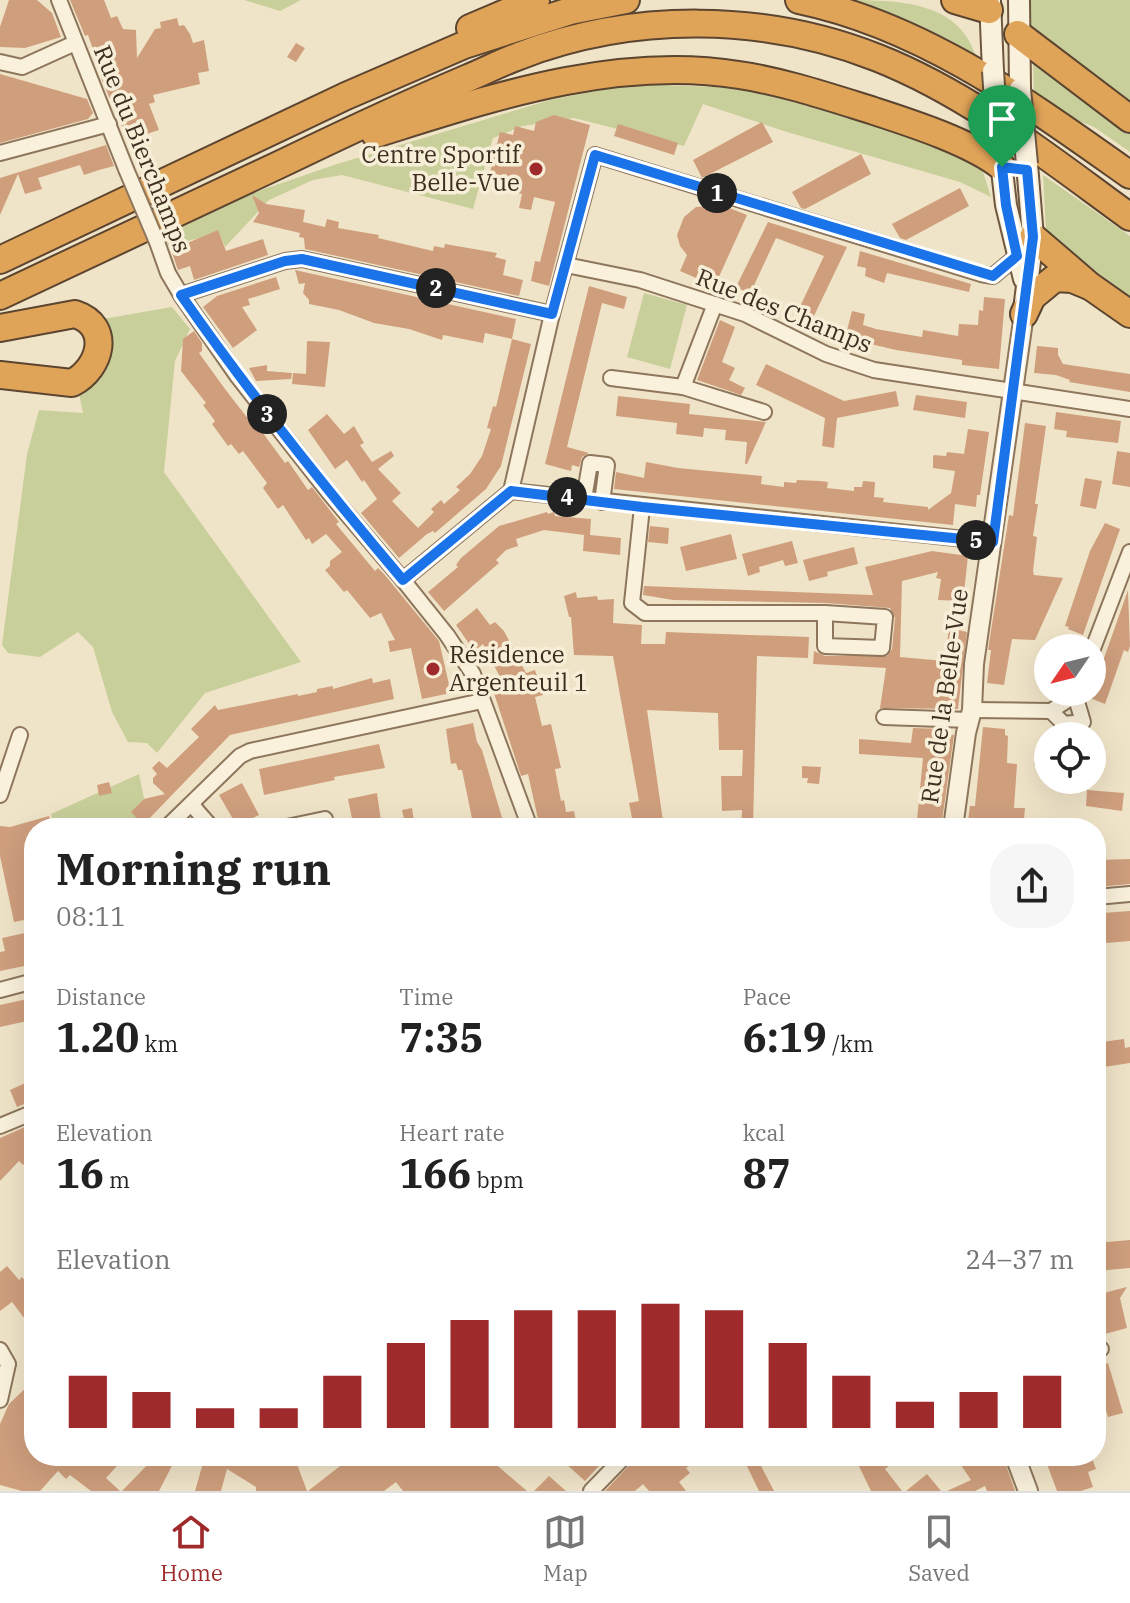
<!DOCTYPE html>
<html lang="en">
<head>
<meta charset="utf-8">
<style>
  body { margin:0; font-family:"IBM Plex Serif",serif; background:#f6f6f6; color:#222; height:100vh; display:flex; flex-direction:column; font-size:30px; white-space:nowrap }
  * { box-sizing:border-box; margin:0 }
  p { font-size:26px; color:#767676 }
  .icon { flex:none; width:44px; height:44px; fill:none; stroke:currentColor; stroke-width:2; stroke-linecap:round; stroke-linejoin:round }
  .map { position:relative; flex:1; overflow:hidden }
  .details { position:absolute; left:24px; top:818px; width:1082px; height:648px; display:flex; flex-direction:column; background:#fff; border-radius:32px; box-shadow:0 8px 32px #0002 }
  .details>* { flex:none }
  .needle { width:52px; rotate:235deg }
  .controls { position:absolute; left:1034px; top:634px; display:grid; gap:16px }
  .controls a { display:grid; place-items:center; width:72px; height:72px; border-radius:50%; background:#fff; box-shadow:0 8px 32px #0002; font-size:40px }
  .pin { position:absolute; display:grid; place-items:center; width:68px; height:68px; color:#fff; margin:-82px -34px; border-radius:50% 50% 50% 0; rotate:-45deg; box-shadow:0 0 8px #0007 }
  .pin .icon { rotate:45deg }
  .km { position:absolute; width:40px; height:40px; margin:-20px; border-radius:50%; background:#222; color:#fff; font-size:22px; line-height:40px; text-align:center }
  .round { display:grid; place-items:center; flex:none; width:84px; height:84px; border-radius:32px; background:#f6f6f6 }
  .head { display:flex; align-items:center; justify-content:space-between; height:136px; padding:0 32px }
  h1 { font-size:44px; font-weight:800; line-height:60px }
  .stats { display:grid; grid-template-columns:repeat(3,1fr); gap:12px; height:136px; padding:8px 32px }
  .stats div { display:grid; align-content:center }
  .stats b { font-size:40px; font-weight:800 }
  .stats small { font-size:22px; font-weight:400 }
  .stats p { font-size:22px }
  .chart { height:224px; padding:16px 32px }
  .chart p { display:flex; justify-content:space-between }
  .chart svg { width:100%; height:144px; margin-top:8px; stroke:#9e2a2b; stroke-width:6 }
  .dock { display:flex; justify-content:space-around; align-items:center; height:112px; border-top:2px solid #e0e0e0; background:#fff; font-size:22px; color:#767676 }
  .dock a { display:grid; justify-items:center; gap:4px }
  .dock .active { color:#9e2a2b }
  .map>svg:first-child { display:block }
  .green { fill:#c9cf9b }
  .building { fill:#cf9f7d }
  .lines { fill:none; stroke-linecap:round; stroke-linejoin:round }
  .minor-casing { stroke:#8d765c; stroke-width:18 }
  .tertiary-casing { stroke:#8d765c; stroke-width:22 }
  .secondary-casing { stroke:#6f573f; stroke-width:24 }
  .motorway-casing { stroke:#5b4430; stroke-width:30 }
  .minor { stroke:#faf1dc; stroke-width:14 }
  .tertiary { stroke:#faf1dc; stroke-width:18 }
  .secondary { stroke:#faf1dc; stroke-width:20 }
  .motorway { stroke:#e0a458; stroke-width:26 }
  .minor-bridge-casing { stroke:#8d765c; stroke-width:18; stroke-linecap:butt }
  .secondary-bridge-casing { stroke:#6f573f; stroke-width:24; stroke-linecap:butt }
  .minor-bridge { stroke:#faf1dc; stroke-width:14 }
  .secondary-bridge { stroke:#faf1dc; stroke-width:20 }
  .route-casing { stroke:#fff; stroke-width:16 }
  .route { stroke:#1a73e8; stroke-width:10 }
  .poi-dot { fill:#9e2a2b; stroke:#f7eed8; stroke-width:3 }
  .labels { text-anchor:middle; stroke-width:7; stroke-linejoin:round; paint-order:stroke }
  .street-label { font-size:24px; fill:#3d2e20; stroke:#f7eed8 }
  .poi-label { font-size:24px; fill:#3d2e20; stroke:#f7eed8; text-anchor:end }
</style>
</head>
<body>
<div class="map">
<svg width="1130" height="1491" viewBox="0 0 1130 1491">
  <rect width="100%" height="100%" fill="#f0e4c8"/>
  <g class="green">
    <polygon points="244,0 301,0 280,11"/>
    <path d="M838,0C900,0 961,0 977,61Z"/>
    <polygon points="1019,0 1130,0 1130,119 1018,34"/>
    <polygon points="1033,61 1130,128 1130,152 1094,127 1064,115 1034,97"/>
    <polygon points="630,84 715,87 766,93 905,131 973,159 983,172 991,197 960,182 787,132 703,104 684,146 574,118 523,126 493,138 473,209 342,175 313,180 269,200 225,247 219,233 168,246 164,232 247,195 337,164 550,100"/>
    <polygon points="1043,175 1130,236 1130,301 1064,252 1046,231"/>
    <polygon points="644,293 687,305 670,369 627,357"/>
    <polygon points="172,307 190,329 175,361 164,472 301,662 205,693 157,753 147,743 128,742 112,712 93,647 78,632 40,657 8,653 2,645 27,454 39,410 83,413 78,389 97,320"/>
    <polygon points="139,774 150,828 54,828 51,814"/>
  </g>
  <g class="building">
    <polygon points="9,0 37,0 52,13 61,37 25,48 0,47 0,27"/>
    <polygon points="70,0 104,0 111,18 117,16 123,29 136,30 137,58 155,29 161,28 160,22 177,18 179,26 184,25 190,34 193,43 204,40 209,71 198,73 200,84 153,95 155,102 149,104 159,130 128,140 101,78 103,78 88,35 85,36"/>
    <polygon points="296,43 305,48 296,62 287,57"/>
    <polygon points="0,74 87,99 93,113 88,119 0,143"/>
    <polygon points="554,115 590,125 549,286 531,281 535,261 540,262 555,202 534,197 531,210 519,208 522,194 487,185 500,132 513,135 515,126 534,131 536,122"/>
    <polygon points="762,122 773,142 702,178 693,160"/>
    <polygon points="618,124 678,143 674,155 614,136"/>
    <polygon points="106,145 114,166 99,170 84,175 80,165 38,178 42,189 25,194 18,174 0,215 0,178"/>
    <polygon points="861,154 871,174 805,209 801,208 792,192"/>
    <polygon points="960,188 969,206 906,240 900,238 892,224"/>
    <polygon points="252,195 266,204 305,210 303,222 325,227 327,219 339,222 338,228 379,235 378,238 433,251 434,246 444,248 445,244 497,253 495,257 506,260 503,275 523,280 519,296 305,249 304,238 299,237 300,233 253,222 259,213"/>
    <polygon points="712,201 747,215 717,281 705,276 703,281 680,271 687,255 680,246 677,235 684,217 696,207 710,206"/>
    <polygon points="768,222 847,247 811,322 796,315 824,256 776,238 750,294 736,287"/>
    <polygon points="218,230 226,251 263,239 268,255 194,280 190,266 178,270 171,250"/>
    <polygon points="860,251 971,284 969,292 887,273 884,283 865,276 866,268 857,266"/>
    <polygon points="295,270 516,319 512,339 485,333 483,343 443,335 442,340 409,329 374,323 339,310 309,304 309,300 303,293 305,283 299,284"/>
    <polygon points="276,277 280,289 248,299 250,305 242,307 257,330 233,348 203,307 217,296"/>
    <polygon points="589,286 627,297 624,309 602,303 567,447 589,453 582,457 579,467 572,465 571,471 545,464"/>
    <polygon points="984,297 1005,299 999,369 962,365 962,360 896,350 845,338 852,311 865,314 863,325 876,329 922,337 923,330 958,336 959,324 978,325 979,310 983,311"/>
    <polygon points="720,320 735,327 722,362 735,368 729,380 745,388 741,395 697,380"/>
    <polygon points="194,331 202,343 202,351 199,353 225,389 256,429 260,429 285,463 288,461 308,490 312,487 339,522 336,524 375,571 378,568 384,574 439,641 451,693 422,699 411,648 390,652 388,641 395,640 381,613 370,618 347,590 344,592 325,570 330,566 330,561 342,552 326,534 312,544 309,538 306,540 283,505 278,509 263,488 267,483 243,451 239,454 231,444 228,446 212,424 215,421 203,405 206,403 181,371 183,339"/>
    <polygon points="512,339 531,344 501,466 486,489 435,533 433,531 427,534 399,558 361,513 377,499 364,480 362,482 347,460 335,469 308,430 327,414 344,434 354,426 364,443 360,445 372,462 391,451 394,456 378,469 401,493 392,501 418,528 434,512 431,509 441,500 444,504 460,490 456,487 470,474 482,456 491,429 487,428 493,406 496,407"/>
    <polygon points="307,341 330,342 325,387 292,384 293,373 306,374"/>
    <polygon points="1037,346 1058,348 1058,355 1063,364 1130,374 1130,392 1069,382 1070,380 1056,375 1034,373"/>
    <polygon points="766,364 844,401 896,391 899,406 837,418 834,448 822,446 825,418 756,385"/>
    <polygon points="267,365 267,371 292,373 291,379 256,381 249,368"/>
    <polygon points="916,395 967,402 965,418 913,410"/>
    <polygon points="618,396 690,404 689,414 766,422 747,464 745,464 747,442 725,440 726,430 704,428 703,437 676,434 677,423 616,416"/>
    <polygon points="1056,412 1121,421 1118,443 1066,437 1067,431 1054,429"/>
    <polygon points="1025,423 1046,426 1035,504 1038,504 1033,536 1037,537 1033,571 1034,575 1063,578 1035,640 1012,639 1004,685 987,683 991,650 988,650 1009,515 1013,516"/>
    <polygon points="968,429 989,432 980,495 977,495 976,507 955,504 953,525 614,489 616,472 644,478 646,462 678,468 762,476 761,484 784,487 784,482 796,483 797,480 820,481 828,482 827,488 854,491 854,487 862,487 863,481 875,482 874,497 884,498 883,502 928,507 928,510 951,493 955,471 933,468 933,457 934,455 946,456 947,452 964,454"/>
    <polygon points="1117,451 1130,453 1130,487 1112,484"/>
    <polygon points="1085,478 1102,481 1096,509 1080,506"/>
    <polygon points="547,512 548,514 554,512 555,516 591,519 590,535 621,538 620,555 583,551 584,535 544,530 516,539 518,546 506,550 496,560 499,563 444,611 428,592 458,567 456,565 461,558 499,526"/>
    <polygon points="1105,523 1120,529 1083,635 1068,629 1069,627 1065,626 1090,551"/>
    <polygon points="650,526 669,528 668,544 648,542"/>
    <polygon points="731,534 737,559 686,571 680,547"/>
    <polygon points="792,541 798,563 785,566 783,560 759,567 760,572 748,576 742,554"/>
    <polygon points="854,547 858,564 827,572 828,576 809,581 803,560"/>
    <polygon points="932,551 968,556 963,601 938,600 941,579 936,578 938,572 902,581 900,657 945,661 949,628 967,632 958,709 880,708 886,668 813,664 814,651 825,656 887,656 892,649 895,618 890,608 826,603 673,600 643,595 644,586 873,595 865,567"/>
    <polygon points="1128,590 1130,646 1128,652 1124,650 1105,704 1090,698"/>
    <polygon points="576,592 577,598 597,596 598,600 614,599 613,623 642,625 641,644 665,644 666,632 809,637 808,658 757,656 753,828 741,828 742,810 722,811 721,776 742,776 743,750 719,750 718,713 647,710 664,828 634,828 629,803 639,801 613,656 574,655 571,617 569,617 564,596"/>
    <polygon points="477,608 490,625 495,622 504,631 526,673 535,670 543,695 535,697 542,726 551,724 561,768 555,769 561,801 564,800 566,812 574,811 576,822 560,826 561,828 540,828 528,774 521,776 490,681 500,677 483,644 474,651 456,625"/>
    <polygon points="372,678 373,683 390,679 394,699 230,735 143,825 131,812 144,799 165,794 153,783 153,778 157,774 152,768 159,761 167,768 199,737 191,729 215,705 218,710 298,694 298,696 317,692 317,689 333,686 333,689"/>
    <polygon points="473,723 477,742 482,750 505,828 474,828 462,770 458,770 456,763 451,764 446,729"/>
    <polygon points="983,727 1005,729 1005,735 1008,736 1007,763 1017,764 1014,808 1025,808 1024,819 1001,818 1000,824 996,823 995,828 967,828 970,806 975,806"/>
    <polygon points="913,728 946,729 945,734 954,735 941,828 930,828 931,822 917,820 923,758 859,754 859,739 911,743"/>
    <polygon points="379,744 385,768 334,777 335,780 264,795 259,769"/>
    <polygon points="1036,749 1048,750 1048,766 1034,765"/>
    <polygon points="802,766 821,767 819,784 807,783 808,778 802,778"/>
    <polygon points="109,782 112,793 99,796 97,785"/>
    <polygon points="242,783 259,815 237,826 219,795"/>
    <polygon points="1087,790 1124,793 1122,811 1086,806"/>
    <polygon points="377,793 382,828 354,828 348,799"/>
    <polygon points="412,808 415,828 406,828 402,810"/>
    <polygon points="49,816 52,828 34,828 34,918 14,922 0,856 0,826 10,827"/>
    <polygon points="1130,859 1130,884 1096,887 1097,860"/>
    <polygon points="1130,911 1130,941 1106,943 1103,913"/>
    <polygon points="25,933 26,943 34,941 34,964 0,971 0,952 5,951 2,938"/>
    <polygon points="32,998 32,1020 0,1027 0,1005"/>
    <polygon points="1124,1039 1125,1048 1130,1047 1130,1063 1097,1068 1096,1046 1103,1045 1102,1042"/>
    <polygon points="34,1079 34,1100 17,1107 10,1090"/>
    <polygon points="34,1123 34,1154 23,1165 19,1161 0,1181 0,1138"/>
    <polygon points="1130,1240 1130,1268 1096,1271 1096,1243"/>
    <polygon points="7,1266 19,1280 22,1277 34,1291 34,1331 12,1302 0,1311 0,1272"/>
    <polygon points="1127,1287 1120,1298 1127,1328 1101,1335 1096,1317 1096,1295"/>
    <polygon points="1108,1363 1123,1413 1108,1417 1102,1396 1096,1397 1096,1366"/>
    <polygon points="34,1380 34,1456 126,1456 106,1478 120,1491 91,1491 70,1475 66,1479 58,1471 40,1491 22,1491 0,1485 0,1424 9,1404"/>
    <polygon points="156,1456 177,1456 159,1491 122,1491"/>
    <polygon points="205,1456 286,1456 287,1459 294,1456 307,1491 256,1491 256,1487 227,1469 221,1491 195,1491"/>
    <polygon points="353,1456 486,1456 527,1491 403,1491 396,1482 384,1491 308,1491"/>
    <polygon points="572,1456 608,1456 585,1481 565,1463"/>
    <polygon points="638,1456 702,1456 686,1468 690,1473 679,1482 686,1491 649,1491 643,1484 635,1491 605,1491"/>
    <polygon points="742,1456 756,1456 774,1491 759,1491"/>
    <polygon points="854,1456 902,1456 885,1469 902,1491 871,1491"/>
    <polygon points="955,1456 1003,1456 1015,1491 987,1491 985,1486 975,1491 947,1491 971,1480"/>
    <polygon points="1044,1456 1091,1456 1096,1469 1088,1472 1093,1487 1081,1491 1057,1491"/>
    <polygon points="927,1474 941,1491 906,1491"/>
    <polygon points="549,1476 566,1491 534,1491"/>
  </g>
  <g class="lines">
    <defs>
      <g id="minor">
        <polyline points="59,0 126,169"/>
        <polyline points="0,62 22,67 75,43"/>
        <polyline points="0,153 109,124"/>
        <polyline points="157,242 168,273 181,295 238,377 330,494 403,580 447,635 473,674 530,828"/>
        <polyline points="566,265 640,280 745,314 826,354 874,370 1130,409"/>
        <polyline points="181,295 285,261 302,259 552,314"/>
        <polyline points="715,304 683,387 764,412"/>
        <polyline points="611,378 683,387"/>
        <polyline points="511,491 993,542"/>
        <polyline points="584,499 590,463 607,465 602,502"/>
        <polyline points="642,507 632,603 645,613 825,613 885,617 882,648 825,646 825,613"/>
        <polyline points="403,580 511,491 552,314 595,155 981,274 993,276 1017,256"/>
        <polyline points="1092,651 1130,552"/>
        <polygon points="1075,695 1083,722 1064,724 1051,711"/>
        <polyline points="972,710 1051,711"/>
        <polyline points="884,717 970,720"/>
        <polyline points="0,795 20,735"/>
        <polyline points="192,805 212,828"/>
        <polyline points="166,828 240,756 250,751 482,701"/>
        <polyline points="282,828 325,819"/>
        <polyline points="1096,897 1130,894"/>
        <polyline points="0,990 34,981"/>
        <polyline points="0,1126 34,1112"/>
        <polyline points="0,1350 8,1364 0,1400"/>
        <polyline points="1096,1351 1101,1349"/>
        <polyline points="591,1491 625,1456"/>
      </g>
      <g id="tertiary">
        <polyline points="953,828 966,733 972,710 974,664 1024,314"/>
        <polyline points="1015,1456 1028,1491"/>
      </g>
      <g id="secondary">
        <polyline points="990,0 993,71"/>
        <polyline points="1019,0 1020,89"/>
        <polyline points="1000,153 1006,205 1024,279"/>
        <polyline points="1024,310 1033,237 1027,164"/>
      </g>
      <g id="motorway">
        <path d="M799,0C924,26 1028,103 1130,175"/>
        <polyline points="955,0 989,10"/>
        <polyline points="470,28 536,0"/>
        <polyline points="1018,34 1130,119"/>
        <path d="M375,134C491,98 615,55 739,75C785,82 829,97 874,111C911,123 973,143 1002,167"/>
        <polyline points="1033,237 1090,286 1130,314"/>
        <polyline points="0,260 346,96 464,45 570,11 626,0"/>
        <path d="M0,296C95,251 192,206 287,161C347,132 407,104 468,78C485,71 502,62 519,56C633,12 765,13 878,58C971,95 1050,159 1130,217"/>
        <polyline points="1024,314 1032,297 1055,278 1072,279 1089,286"/>
        <path d="M0,328L75,314C112,326 101,368 72,383L0,375"/>
      </g>
    </defs>
    <use href="#minor" class="minor-casing"/>
    <use href="#tertiary" class="tertiary-casing"/>
    <use href="#secondary" class="secondary-casing"/>
    <use href="#motorway" class="motorway-casing"/>
    <use href="#minor" class="minor"/>
    <use href="#tertiary" class="tertiary"/>
    <use href="#secondary" class="secondary"/>
    <use href="#motorway" class="motorway"/>
    <defs>
      <polyline id="minor-bridge" points="126,169 157,242"/>
      <g id="secondary-bridge">
        <polyline points="993,71 998,145"/>
        <polyline points="1020,89 1027,164"/>
      </g>
    </defs>
    <use href="#minor-bridge" class="minor-bridge-casing"/>
    <use href="#secondary-bridge" class="secondary-bridge-casing"/>
    <use href="#minor-bridge" class="minor-bridge"/>
    <use href="#secondary-bridge" class="secondary-bridge"/>
  </g>
  <g class="lines">
    <defs>
      <path id="route" d="M595,155L993,276L1017,256L1006,205L1002,167L1027,170L1033,237L993,542L642,507L511,491L403,580C325,488 250,394 181,295L285,261L302,259L552,314Z"/>
    </defs>
    <use href="#route" class="route-casing"/>
    <use href="#route" class="route"/>
  </g>
  <g class="poi-dot">
    <circle cx="536" cy="169" r="8"/>
    <circle cx="433" cy="669" r="8"/>
  </g>
  <g class="labels">
    <g class="street-label">
      <text transform="translate(142 149) rotate(68)" y="8">Rue du Bierchamps</text>
      <text transform="translate(784 311) rotate(22)" y="8">Rue des Champs</text>
      <text transform="translate(945 696) rotate(-82)" y="8">Rue de la Belle-Vue</text>
    </g>
    <g class="poi-label">
      <text x="520" y="163">Centre Sportif<tspan x="520" dy="28">Belle-Vue</tspan></text>
      <text x="449" y="663" text-anchor="start">Résidence<tspan x="449" dy="28">Argenteuil 1</tspan></text>
    </g>
  </g>
</svg>
<div class="controls">
<a><svg class="needle" viewBox="-14 -14 28 28"><path d="M0-13l5 13h-10z" fill="#e53935"/><path d="M0 13l5-13h-10z" fill="#767676"/></svg></a>
<a><svg class="icon" aria-label="locate" viewBox="0 0 24 24"><circle cx="12" cy="12" r="6"/><path d="M12 2v4M12 18v4M2 12h4M18 12h4"/></svg></a>
</div>
<div class="pin" style="left:1002px;top:167px;background:#1e9e55"><svg class="icon" aria-label="arrive" viewBox="0 0 24 24"><path d="M6 21V4h12l-3 4 3 4H6"/></svg></div>
<b class="km" style="left:717px;top:193px">1</b>
<b class="km" style="left:436px;top:288px">2</b>
<b class="km" style="left:267px;top:414px">3</b>
<b class="km" style="left:567px;top:497px">4</b>
<b class="km" style="left:976px;top:540px">5</b>
<section class="details">
<div class="head"><div><h1>Morning run</h1><p>08:11</p></div><a class="round"><svg class="icon" aria-label="share" viewBox="0 0 24 24"><path d="M12 15V3M7 8l5-5 5 5M5 13v7h14v-7"/></svg></a></div>
<div class="stats">
<div><p>Distance</p><b>1.20<small> km</small></b></div>
<div><p>Time</p><b>7:35</b></div>
<div><p>Pace</p><b>6:19<small> /km</small></b></div>
</div>
<div class="stats">
<div><p>Elevation</p><b>16<small> m</small></b></div>
<div><p>Heart rate</p><b>166<small> bpm</small></b></div>
<div><p>kcal</p><b>87</b></div>
</div>
<div class="chart"><p><span>Elevation</span>24–37 m</p>
<svg viewBox="0 0 160 44" preserveAspectRatio="none"><path d="M5 44V28M15 44V33M25 44V38M35 44V38M45 44V28M55 44V18M65 44V11M75 44V8M85 44V8M95 44V6M105 44V8M115 44V18M125 44V28M135 44V36M145 44V33M155 44V28"/></svg>
</div>
</section>
</div>
<nav class="dock">
<a class="active"><svg class="icon" aria-label="home" viewBox="0 0 24 24"><path d="M3 11l9-7 9 7M6 9v11h12V9"/></svg>Home</a>
<a><svg class="icon" aria-label="map" viewBox="0 0 24 24"><path d="M3 6l6-2 6 2 6-2v14l-6 2-6-2-6 2zM9 4v14M15 6v14"/></svg>Map</a>
<a><svg class="icon" aria-label="saved" viewBox="0 0 24 24"><path d="M7 4h10v16l-5-4-5 4z"/></svg>Saved</a>
</nav>
</body>
</html>
